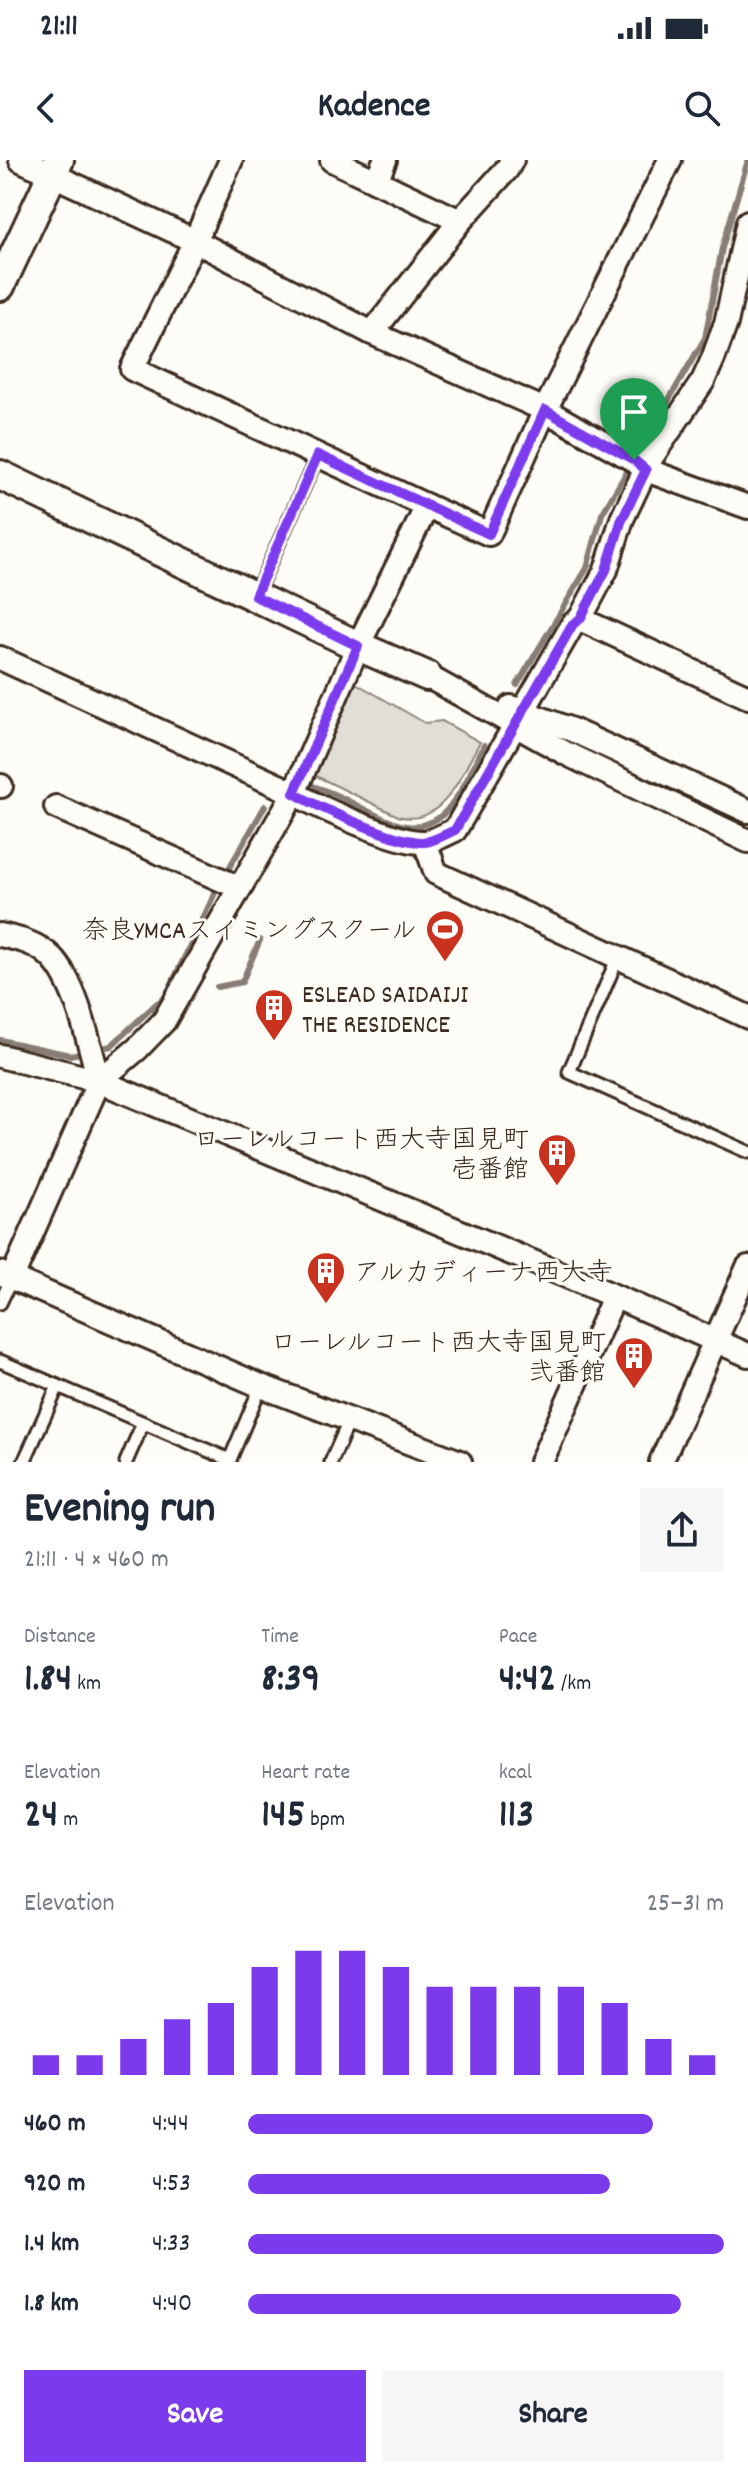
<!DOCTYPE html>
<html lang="en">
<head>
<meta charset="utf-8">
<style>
  body { margin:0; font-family:Dekko,"Klee One",sans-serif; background:#f6f6f7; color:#1f2937; height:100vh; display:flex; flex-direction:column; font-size:30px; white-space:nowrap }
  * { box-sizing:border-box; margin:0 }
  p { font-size:26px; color:#747a83 }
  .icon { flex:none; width:44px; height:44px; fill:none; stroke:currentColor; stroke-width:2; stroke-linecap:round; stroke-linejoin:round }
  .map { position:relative; height:1302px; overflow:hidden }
  .sheet { display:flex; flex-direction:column; background:#fff; flex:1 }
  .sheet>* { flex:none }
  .pin { position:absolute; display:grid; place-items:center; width:68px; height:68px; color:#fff; margin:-82px -34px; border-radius:50% 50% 50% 0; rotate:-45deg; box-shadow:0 0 8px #0007 }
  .pin .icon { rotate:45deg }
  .round { display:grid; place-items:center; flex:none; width:84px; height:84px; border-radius:0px; background:#f6f6f7 }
  .summary { display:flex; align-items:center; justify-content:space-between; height:136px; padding:0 24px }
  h1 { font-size:44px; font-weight:800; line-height:60px }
  .metrics { display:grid; grid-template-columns:repeat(3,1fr); gap:12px; height:136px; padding:8px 24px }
  .metrics div { display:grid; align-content:center }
  .metrics b { font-size:40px; font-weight:800 }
  .metrics small { font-size:22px; font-weight:400 }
  .metrics p { font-size:22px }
  .chart { height:224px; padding:16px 24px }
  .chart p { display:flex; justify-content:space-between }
  .chart svg { width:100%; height:144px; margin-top:8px; stroke:#7c3aed; stroke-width:6 }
  .cta { display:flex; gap:16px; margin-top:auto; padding:16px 24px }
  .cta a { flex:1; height:92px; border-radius:0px; background:#7c3aed; color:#fff; font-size:32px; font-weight:800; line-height:92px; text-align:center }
  .cta a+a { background:#f6f6f7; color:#1f2937 }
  ul { padding:0 24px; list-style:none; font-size:26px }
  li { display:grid; grid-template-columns:128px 96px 1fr; align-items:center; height:60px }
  li i { height:20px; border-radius:10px; background:#7c3aed }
  .status { display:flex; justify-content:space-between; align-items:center; height:56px; padding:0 40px; background:#fff; direction:ltr }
  .status svg { height:22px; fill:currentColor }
  header { display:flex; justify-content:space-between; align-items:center; height:104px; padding:0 24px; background:#fff; font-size:36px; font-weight:800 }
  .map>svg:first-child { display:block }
  .green { fill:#e1ded7; stroke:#8e847a; stroke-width:2 }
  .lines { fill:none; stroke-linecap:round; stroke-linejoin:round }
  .stream { stroke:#887d74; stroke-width:6 }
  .service-casing { stroke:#3b2a1e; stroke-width:17 }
  .minor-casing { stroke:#3b2a1e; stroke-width:28 }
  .tertiary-casing { stroke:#3b2a1e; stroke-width:34 }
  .service { stroke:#fdfcf7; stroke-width:11 }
  .minor { stroke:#fdfcf7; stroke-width:22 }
  .tertiary { stroke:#fdfcf7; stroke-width:28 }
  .route-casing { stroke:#fff; stroke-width:16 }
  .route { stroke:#7c3aed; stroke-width:10 }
  .labels { text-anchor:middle; stroke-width:6; stroke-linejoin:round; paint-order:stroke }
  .poi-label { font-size:26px; fill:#3b2a1e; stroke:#fdfcf7; text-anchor:end }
</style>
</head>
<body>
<div class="status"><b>21:11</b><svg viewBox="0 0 49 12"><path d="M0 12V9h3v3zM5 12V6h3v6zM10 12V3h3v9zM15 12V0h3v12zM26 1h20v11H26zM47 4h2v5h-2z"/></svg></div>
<header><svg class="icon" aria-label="back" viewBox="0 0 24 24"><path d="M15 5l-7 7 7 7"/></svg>Kadence<svg class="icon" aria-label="search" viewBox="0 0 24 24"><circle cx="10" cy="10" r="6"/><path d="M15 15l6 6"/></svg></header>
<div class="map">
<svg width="748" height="1302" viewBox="0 0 748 1302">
  <rect width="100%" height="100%" fill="#fdfcf7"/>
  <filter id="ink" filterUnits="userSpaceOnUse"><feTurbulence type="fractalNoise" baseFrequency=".0125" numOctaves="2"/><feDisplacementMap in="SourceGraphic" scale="16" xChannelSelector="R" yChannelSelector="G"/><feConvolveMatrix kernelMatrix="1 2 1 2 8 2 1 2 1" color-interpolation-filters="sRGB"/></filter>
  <g filter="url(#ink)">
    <path class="green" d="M354,522L425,563L442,561L480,582C462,612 443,669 398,656L312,614Z"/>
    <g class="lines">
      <g class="stream">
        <polyline points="640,289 705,178 722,88 748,0"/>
        <polyline points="517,525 587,408 602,354 626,313"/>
        <path d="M309,625C343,634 370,656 401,665C417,670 437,662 447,650C463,632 473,607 484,585"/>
        <polyline points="225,715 265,646"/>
        <polyline points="217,827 242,822 260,780"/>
        <polyline points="0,880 70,895 86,892"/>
        <polyline points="97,889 111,886 157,843 165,838 215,733"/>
      </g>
      <defs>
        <g id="service">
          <polyline points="255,436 318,295"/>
          <polyline points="618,797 569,912 748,992"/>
          <polyline points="0,1143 12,1118"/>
          <polyline points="0,1201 230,1300"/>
          <polyline points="24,1302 58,1226"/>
          <polyline points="126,1302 143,1263"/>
          <polyline points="229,1302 261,1226"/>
          <polyline points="331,1302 349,1261"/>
        </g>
        <g id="minor">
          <polyline points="21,0 195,81 372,173 545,250 634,300 646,310 748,347"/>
          <polyline points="231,0 195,81 132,209 427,346"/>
          <polyline points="332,0 460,61"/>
          <polyline points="376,21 385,0"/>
          <polyline points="372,173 460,61 507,9 512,0"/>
          <polyline points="580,459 748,537"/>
          <polyline points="0,498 294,633 358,486 427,346 489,374 545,250 670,0"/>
          <polyline points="427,516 567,594 748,681"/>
          <polyline points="511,547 572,570 748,651"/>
          <polyline points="0,626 1,626"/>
          <polyline points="56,647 240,728"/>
          <polyline points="425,682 436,713 748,857"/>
          <path d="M0,775C19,779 37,783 51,797C76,821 90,887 99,921L607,1133L748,1195"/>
          <path d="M0,896L99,921L137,889L164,861L294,633C318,647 398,684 425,682C434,681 446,674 455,670L573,464L580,459L606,410L622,359L651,298L703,221L713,199L726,163L748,62"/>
          <polyline points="0,1113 261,1226 460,1302"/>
          <polyline points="12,1118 99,921"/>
          <polyline points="541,1302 614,1137"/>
          <polyline points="661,1302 748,1107"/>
        </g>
        <g id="tertiary">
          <polyline points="0,126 59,0"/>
          <polyline points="0,315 358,486 427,516"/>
        </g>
      </defs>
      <use href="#service" class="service-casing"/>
      <use href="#minor" class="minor-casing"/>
      <use href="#tertiary" class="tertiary-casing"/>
      <use href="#service" class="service"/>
      <use href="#minor" class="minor"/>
      <use href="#tertiary" class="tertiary"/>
    </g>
  </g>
  <g class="lines" filter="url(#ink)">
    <defs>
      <path id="route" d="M545,250L634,300L646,310L622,359L606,410L580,459L573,464L455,670C446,674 434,681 425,682C398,684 318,647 294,633L358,486L255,436L318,295L489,374Z"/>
    </defs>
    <use href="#route" class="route-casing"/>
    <use href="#route" class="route"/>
  </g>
  <defs>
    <symbol id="stadium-pin" viewBox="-11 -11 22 30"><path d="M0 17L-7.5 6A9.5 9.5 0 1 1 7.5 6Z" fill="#c8321e" stroke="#fdfcf7"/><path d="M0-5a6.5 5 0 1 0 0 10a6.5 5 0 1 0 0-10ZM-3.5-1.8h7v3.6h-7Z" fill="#fff"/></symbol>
    <symbol id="building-pin" viewBox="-11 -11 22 30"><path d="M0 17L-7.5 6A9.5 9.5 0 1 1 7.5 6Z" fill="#c8321e" stroke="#fdfcf7"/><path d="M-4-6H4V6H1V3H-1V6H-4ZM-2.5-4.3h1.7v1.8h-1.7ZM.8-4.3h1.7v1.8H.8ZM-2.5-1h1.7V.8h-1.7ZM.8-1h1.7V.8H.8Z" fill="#fff"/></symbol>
  </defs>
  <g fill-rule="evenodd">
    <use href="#stadium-pin" x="423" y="747" width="44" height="60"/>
    <use href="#building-pin" x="252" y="826" width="44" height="60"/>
    <use href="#building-pin" x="535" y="971" width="44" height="60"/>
    <use href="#building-pin" x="304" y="1089" width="44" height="60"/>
    <use href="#building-pin" x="612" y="1174" width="44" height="60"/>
  </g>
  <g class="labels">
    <g class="poi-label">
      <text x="417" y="778">奈良YMCAスイミングスクール</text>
      <text x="302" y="842" text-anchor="start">ESLEAD SAIDAIJI<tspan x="302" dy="30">THE RESIDENCE</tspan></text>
      <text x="529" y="987">ローレルコート西大寺国見町<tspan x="529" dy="30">壱番館</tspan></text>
      <text x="354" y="1120" text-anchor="start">アルカディーナ西大寺</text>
      <text x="606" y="1190">ローレルコート西大寺国見町<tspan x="606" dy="30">弐番館</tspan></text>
    </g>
  </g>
</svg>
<div class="pin" style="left:634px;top:300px;background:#1e9e55"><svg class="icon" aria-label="arrive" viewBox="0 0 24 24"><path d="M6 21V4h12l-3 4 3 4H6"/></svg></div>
</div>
<section class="sheet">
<div class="summary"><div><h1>Evening run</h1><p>21:11 · 4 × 460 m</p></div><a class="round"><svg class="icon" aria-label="share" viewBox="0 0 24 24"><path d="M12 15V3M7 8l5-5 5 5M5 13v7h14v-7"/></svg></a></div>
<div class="metrics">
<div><p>Distance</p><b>1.84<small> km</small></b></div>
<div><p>Time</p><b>8:39</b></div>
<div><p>Pace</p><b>4:42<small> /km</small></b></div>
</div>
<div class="metrics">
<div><p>Elevation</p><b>24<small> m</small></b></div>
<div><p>Heart rate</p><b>145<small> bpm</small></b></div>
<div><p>kcal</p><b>113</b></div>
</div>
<div class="chart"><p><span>Elevation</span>25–31 m</p>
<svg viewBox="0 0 160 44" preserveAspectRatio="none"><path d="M5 44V38M15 44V38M25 44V33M35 44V27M45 44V22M55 44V11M65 44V6M75 44V6M85 44V11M95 44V17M105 44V17M115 44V17M125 44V17M135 44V22M145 44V33M155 44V38"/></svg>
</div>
<ul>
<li><b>460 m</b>4:44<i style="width:85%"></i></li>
<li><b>920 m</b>4:53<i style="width:76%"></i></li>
<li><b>1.4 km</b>4:33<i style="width:100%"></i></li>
<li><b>1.8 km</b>4:40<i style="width:91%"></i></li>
</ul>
<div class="cta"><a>Save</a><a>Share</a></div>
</section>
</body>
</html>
